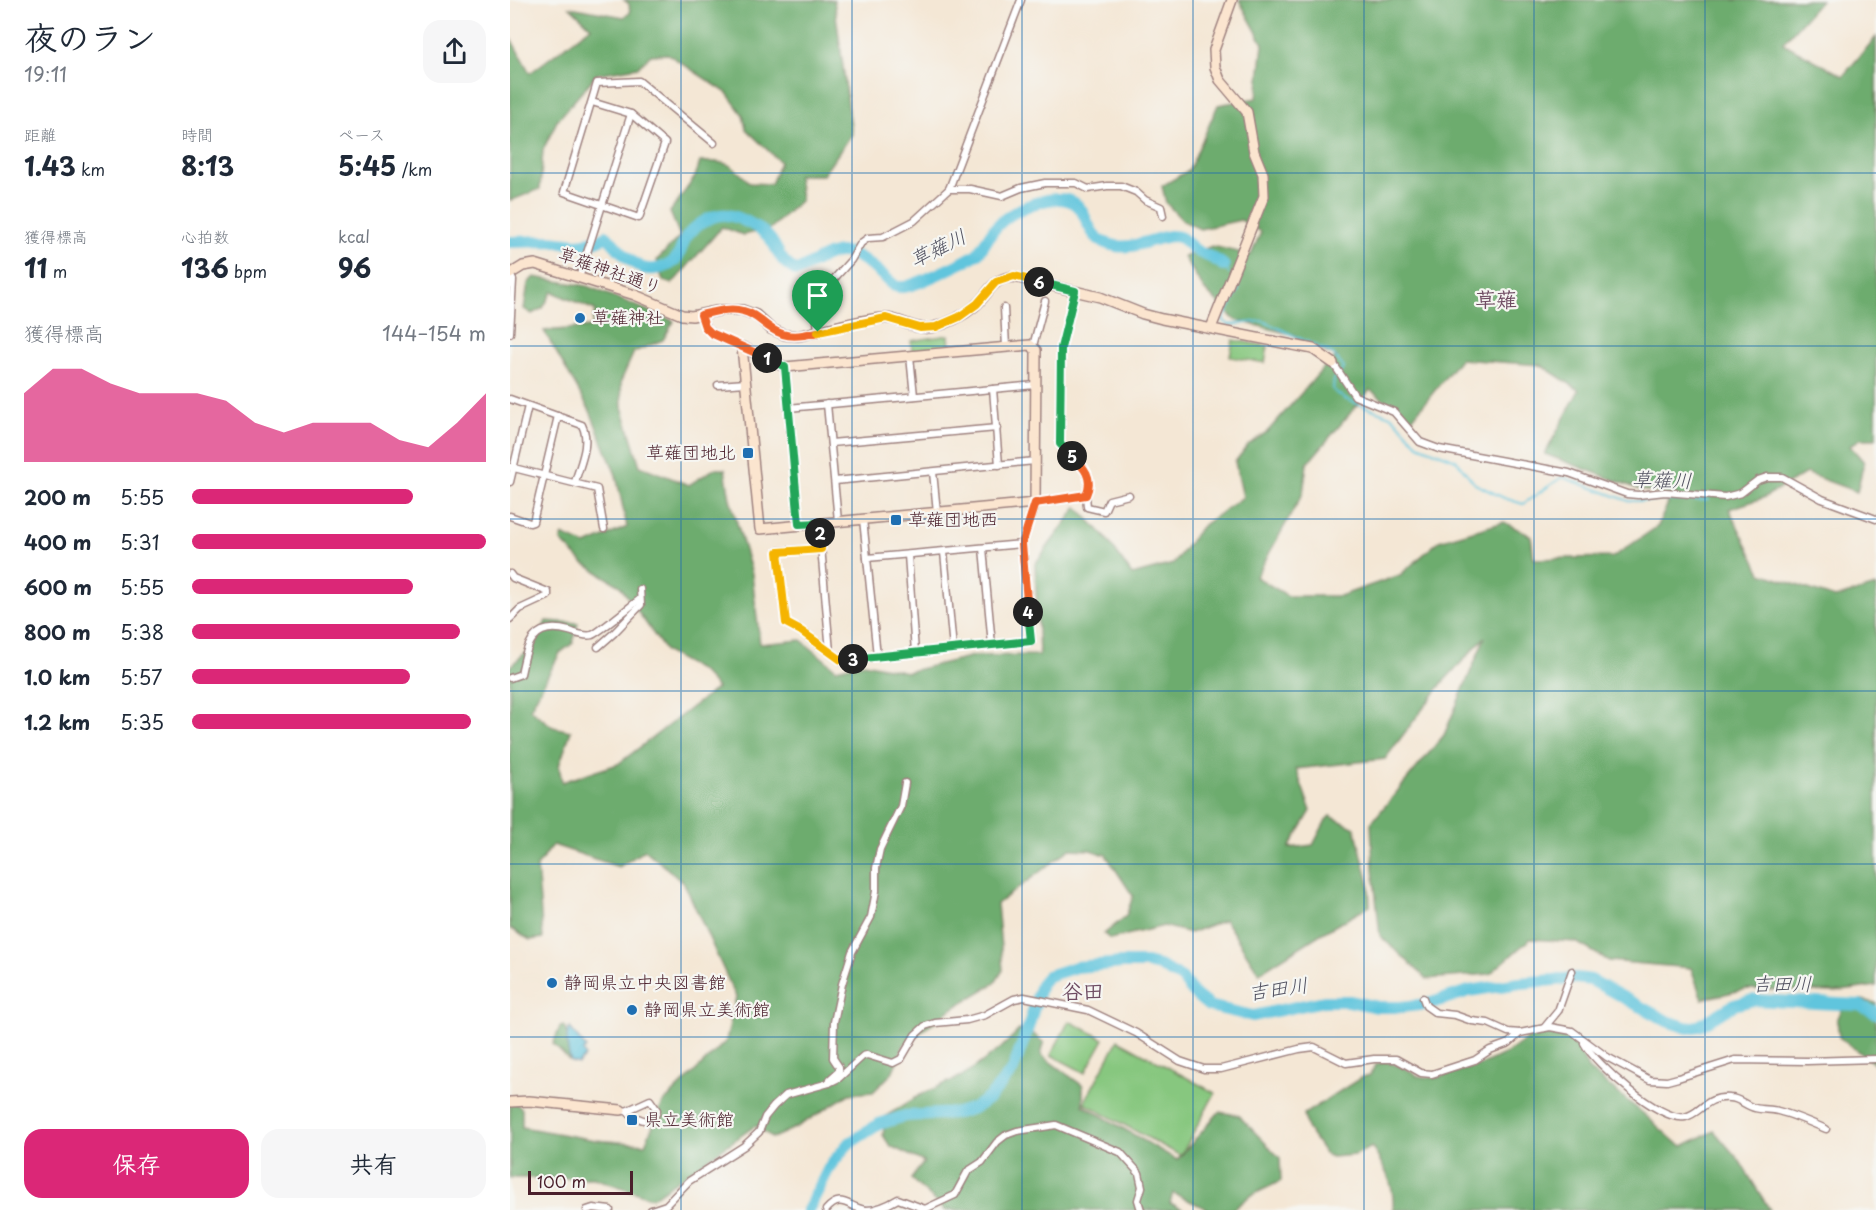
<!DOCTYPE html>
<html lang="ja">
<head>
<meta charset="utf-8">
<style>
  body { margin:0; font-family:"Playpen Sans","Klee One",sans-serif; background:#f6f6f7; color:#1f2937; height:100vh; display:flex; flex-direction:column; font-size:22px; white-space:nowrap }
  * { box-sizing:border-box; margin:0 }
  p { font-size:20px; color:#747a83 }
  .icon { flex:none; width:33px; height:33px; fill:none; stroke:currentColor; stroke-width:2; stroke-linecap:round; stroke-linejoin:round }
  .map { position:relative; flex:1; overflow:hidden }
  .side { display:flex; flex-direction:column; background:#fff; width:510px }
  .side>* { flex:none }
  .scale { position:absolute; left:18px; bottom:15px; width:105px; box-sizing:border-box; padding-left:6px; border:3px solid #4a1f2b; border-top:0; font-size:16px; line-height:21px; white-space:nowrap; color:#4a1f2b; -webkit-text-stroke:4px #f6f6f2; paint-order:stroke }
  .pin { position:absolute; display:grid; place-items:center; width:51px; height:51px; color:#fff; margin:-62px -26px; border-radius:50% 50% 50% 0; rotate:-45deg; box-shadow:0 0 6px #0007 }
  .pin .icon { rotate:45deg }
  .km { position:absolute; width:30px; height:30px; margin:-15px; border-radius:50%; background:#222; color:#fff; font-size:16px; line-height:30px; text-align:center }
  .round { display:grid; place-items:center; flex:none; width:63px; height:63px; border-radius:18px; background:#f6f6f7 }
  .summary { display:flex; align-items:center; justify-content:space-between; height:102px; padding:0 24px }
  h1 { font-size:33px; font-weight:700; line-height:45px }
  .figures { display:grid; grid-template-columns:repeat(3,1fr); gap:9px; height:102px; padding:6px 24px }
  .figures div { display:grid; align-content:center }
  .figures b { font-size:26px; font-weight:700 }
  .figures small { font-size:16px; font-weight:400 }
  .figures p { font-size:16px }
  .chart { height:168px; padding:12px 24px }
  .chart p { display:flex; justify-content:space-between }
  .chart svg { width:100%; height:108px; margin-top:6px; fill:#db2777; opacity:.7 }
  .primary-button { display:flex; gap:12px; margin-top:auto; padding:12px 24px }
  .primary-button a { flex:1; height:69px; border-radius:18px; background:#db2777; color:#fff; font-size:24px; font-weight:700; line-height:69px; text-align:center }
  .primary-button a+a { background:#f6f6f7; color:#1f2937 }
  ul { padding:0 24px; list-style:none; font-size:20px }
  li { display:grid; grid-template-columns:96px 72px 1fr; align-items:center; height:45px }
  li i { height:15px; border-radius:8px; background:#db2777 }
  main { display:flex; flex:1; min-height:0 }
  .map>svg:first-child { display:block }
  .green { fill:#87c77f; stroke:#687355; stroke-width:1.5 }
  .forest { fill:#6dac6e; stroke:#5c664c; stroke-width:1.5; fill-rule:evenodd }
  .water { fill:#60c5dd; stroke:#557284; stroke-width:1.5 }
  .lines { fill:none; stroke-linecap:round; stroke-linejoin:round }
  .stream { stroke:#60c5dd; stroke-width:2 }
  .river { stroke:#60c5dd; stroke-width:12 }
  .street-casing { stroke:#9f8380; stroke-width:9 }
  .secondary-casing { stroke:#9f8380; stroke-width:12 }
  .street { stroke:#fff; stroke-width:6 }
  .secondary { stroke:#fbe5cf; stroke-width:9 }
  .split-1-casing { stroke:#fff; stroke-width:12 }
  .split-2-casing { stroke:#fff; stroke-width:12 }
  .split-3-casing { stroke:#fff; stroke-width:12 }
  .split-4-casing { stroke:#fff; stroke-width:12 }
  .split-5-casing { stroke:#fff; stroke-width:12 }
  .split-6-casing { stroke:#fff; stroke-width:12 }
  .split-7-casing { stroke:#fff; stroke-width:12 }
  .split-1 { stroke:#f0652b; stroke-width:8 }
  .split-2 { stroke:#22a559; stroke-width:8 }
  .split-3 { stroke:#f5b400; stroke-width:8 }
  .split-4 { stroke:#22a559; stroke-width:8 }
  .split-5 { stroke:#f0652b; stroke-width:8 }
  .split-6 { stroke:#22a559; stroke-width:8 }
  .split-7 { stroke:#f5b400; stroke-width:8 }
  .grid { fill:none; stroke:#1f6fb2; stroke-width:1.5; stroke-opacity:0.55 }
  .poi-dot { fill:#1f6fb2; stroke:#f6f6f2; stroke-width:2 }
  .labels { text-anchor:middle; stroke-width:4.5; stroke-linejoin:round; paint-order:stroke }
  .street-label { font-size:18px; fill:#4a1f2b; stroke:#f6f6f2 }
  .poi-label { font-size:18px; fill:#4a1f2b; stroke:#f6f6f2; text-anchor:start }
  .water-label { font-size:20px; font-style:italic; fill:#515160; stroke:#f6f6f2 }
  .quarter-label { font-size:21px; font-weight:bold; fill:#6f4d63; stroke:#f6f6f2 }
</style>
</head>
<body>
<main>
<section class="side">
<div class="summary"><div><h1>夜のラン</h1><p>19:11</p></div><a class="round"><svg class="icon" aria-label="share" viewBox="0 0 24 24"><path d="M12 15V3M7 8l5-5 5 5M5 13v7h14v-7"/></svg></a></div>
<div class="figures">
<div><p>距離</p><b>1.43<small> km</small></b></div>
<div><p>時間</p><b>8:13</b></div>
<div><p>ペース</p><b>5:45<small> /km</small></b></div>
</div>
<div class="figures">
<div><p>獲得標高</p><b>11<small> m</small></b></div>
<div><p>心拍数</p><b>136<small> bpm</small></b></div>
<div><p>kcal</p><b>96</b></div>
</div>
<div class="chart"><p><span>獲得標高</span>144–154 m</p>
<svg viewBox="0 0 160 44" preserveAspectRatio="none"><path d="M0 44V16L10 6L20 6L30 12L40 16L50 16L60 16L70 19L80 28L90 32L100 28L110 28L120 28L130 35L140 38L150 28L160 16V44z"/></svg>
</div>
<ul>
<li><b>200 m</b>5:55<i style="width:75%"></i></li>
<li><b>400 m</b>5:31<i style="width:100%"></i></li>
<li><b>600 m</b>5:55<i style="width:75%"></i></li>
<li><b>800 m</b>5:38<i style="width:91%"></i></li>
<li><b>1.0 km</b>5:57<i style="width:74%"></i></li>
<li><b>1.2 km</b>5:35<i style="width:95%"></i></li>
</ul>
<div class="primary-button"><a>保存</a><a>共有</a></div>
</section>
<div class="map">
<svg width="1366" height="1210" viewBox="0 0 1366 1210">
  <rect width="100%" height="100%" fill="#f6f6f2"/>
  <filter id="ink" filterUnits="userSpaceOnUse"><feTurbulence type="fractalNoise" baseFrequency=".0167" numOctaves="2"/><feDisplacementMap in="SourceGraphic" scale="12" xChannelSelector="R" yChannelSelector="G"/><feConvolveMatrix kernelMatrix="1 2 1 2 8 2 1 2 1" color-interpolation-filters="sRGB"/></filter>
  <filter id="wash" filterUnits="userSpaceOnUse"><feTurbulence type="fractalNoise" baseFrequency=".008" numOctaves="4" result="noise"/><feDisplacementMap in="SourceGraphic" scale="24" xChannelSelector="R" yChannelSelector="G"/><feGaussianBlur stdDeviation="1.35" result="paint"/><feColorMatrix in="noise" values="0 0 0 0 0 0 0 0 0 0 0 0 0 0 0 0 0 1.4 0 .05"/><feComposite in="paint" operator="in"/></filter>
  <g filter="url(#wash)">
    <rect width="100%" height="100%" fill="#f4e7d5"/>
    <g class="green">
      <polygon points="439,335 440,348 402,351 401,341"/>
      <polygon points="723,340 758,346 755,363 720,357"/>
      <polygon points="559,1021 594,1039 575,1073 541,1055"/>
      <polygon points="608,1040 705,1093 671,1156 574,1103"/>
    </g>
    <g class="forest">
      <path d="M114,0H324L342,134L313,175H288L291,200L260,229L233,235L212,227L162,284L153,281L147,260L170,236L160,212L185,177L190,162C217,160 221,164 240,183L261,184L270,162L236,129L233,115L217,93L158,54L141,55L128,67L87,74L47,121L33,150L30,189L0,201V37L20,73L81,27L60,7L114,17L120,13L119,4Z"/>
      <path d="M729,0H1311L1273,43L1333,76L1366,37V439H1350L1340,446L1354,462L1347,492L1296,473L1253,498L1219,509L1251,573L1325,598L1366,586V986L1324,992L1237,989L1192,999L1181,968L1099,961L1066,942L1020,939L980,974L917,979L870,936L863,869L861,823L934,735L975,637L933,682L875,759L786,769L801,811L779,848L803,845L816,820L820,816L845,828L859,884L860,906L809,935L749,973L715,920L680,933L654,926L600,939L594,934L616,916L623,896L596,855L580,850L560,849L487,904L493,970L485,983L443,1008L394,1045L382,1073L363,1092L339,1094L287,1127L263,1138L245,1126L142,1198L84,1178H0V1098L12,1109V1127L85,1140L135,1144L153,1103L216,1041L226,997L174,883L135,850L109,867L43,845L27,866L33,938L20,940L0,928V666L26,644L36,621L68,623L63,643L50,653L20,709L43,727L61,731L49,766L52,782L108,764L207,688L191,671L156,652L110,586L73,563L51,541L52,535L76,545L117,527L106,475L80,411L34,331L82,327L85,310L42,292L33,308L22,314L14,309L18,283L24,277L77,286L164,321L153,340L124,352L111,381L112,407L130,466L179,485L204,469H215L220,499L242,574L250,644L291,640L326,669L354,663L397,672L463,656L529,655L525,564L567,507L597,539L622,575L663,564L691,527L733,497L725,462L738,445L758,431L817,364L827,357L788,340L785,335L725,320L694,289L674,257L702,246L741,255L751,232L731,220L690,229L673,221L656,203L652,186L679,170L708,105L747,98L753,44ZM950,359L1031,365L1069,390L1035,454L1128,489L1161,496L1148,526L1103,557L1024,559L1021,536L994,522L929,541L890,575L830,596H778L746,577L793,493L797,464L860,390L902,419Z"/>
      <polygon points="1352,1000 1366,1003 1366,1065 1329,1037 1327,1020 1334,1006"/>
      <path d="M53,1026L56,1028C58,1041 57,1051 61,1062L43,1044L50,1027Z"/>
      <polygon points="509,1030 521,1032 534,1043 531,1055 573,1086 573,1105 667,1160 709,1112 728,1115 770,1158 771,1181 740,1196 722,1210 699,1210 663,1193 660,1203 675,1210 435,1210 401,1179 414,1162 380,1146 373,1135 376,1116 410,1095 454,1075 491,1048"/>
      <path d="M1025,1033L1064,1038L1078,1069L1134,1114L1164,1141L1173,1146L1204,1131L1229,1160L1260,1210H883C885,1184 875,1169 862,1147L845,1155L822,1157L815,1154L797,1128L794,1114L852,1077L860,1075L865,1065L875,1061L895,1068L907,1076L926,1078L970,1065L997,1053Z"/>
    </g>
    <path class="water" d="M60,1028L76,1048L73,1051L75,1056L68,1064L61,1062C58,1053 54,1036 60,1028Z"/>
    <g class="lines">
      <g class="stream">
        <polyline points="714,266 719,273"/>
        <polyline points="724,280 729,289 713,320 719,325 753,321 823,354 834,368 824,379 823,390 835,399 883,417 908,445 946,460 965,484 994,498 1013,504 1052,477 1119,501 1199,500"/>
      </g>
      <g class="river">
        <path d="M0,242L40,241L68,244L87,241L97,236C106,246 115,258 127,265C139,273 160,269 168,256C171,251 172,245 175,239C183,227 202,213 217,215C231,217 253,229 261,240C271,255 270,262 287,271C299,266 309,258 321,254C344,244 369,273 385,286C389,287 393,288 398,286C408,284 462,259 468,253C475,245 479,235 486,227C501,211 526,200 547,199C586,198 566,240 606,246C624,249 642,239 660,236C662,236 667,236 669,237C675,239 680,247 687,251C696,256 706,258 714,266"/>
        <polyline points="298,1210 320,1166 338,1144 369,1124 395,1116 448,1113 466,1107 480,1097 503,1070 518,1028 531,984 538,976 566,967 612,963 636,963 649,966 672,978 683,993 699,1006 743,1016 814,1001 839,1001 868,1007 891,1007 918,1004 959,991 1010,983 1066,978 1081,980 1157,1021 1178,1028 1189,1026 1224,1005 1243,1000 1349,1005 1366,1013"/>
      </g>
    </g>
  </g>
  <g filter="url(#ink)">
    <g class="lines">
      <defs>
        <g id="street">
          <polyline points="82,102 121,114 155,143 129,218 54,192 87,83 129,81 204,143"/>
          <polyline points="439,189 460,189 492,196 511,188 535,183 566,183 578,189 597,186 611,186 626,192 635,200 651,207 653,216"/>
          <polyline points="69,278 121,114"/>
          <polyline points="494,308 496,347"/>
          <path d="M191,315C195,335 215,339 232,347"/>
          <polyline points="308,332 307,320 309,299 314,290 341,260 351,243 358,238 373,237 404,221 439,189 511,0"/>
          <polyline points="0,333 3,280 0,274"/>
          <polyline points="523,346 535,301"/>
          <polyline points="400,356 404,396"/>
          <polyline points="823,363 845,396 884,412 910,442 929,449 1059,473 1117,494 1128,495 1155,492 1215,497 1231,493 1248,480 1257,477 1272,477 1312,499 1366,519"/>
          <polyline points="275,367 289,524"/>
          <polyline points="208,385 236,383"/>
          <polyline points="483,389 489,465"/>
          <path d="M0,399L72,425C81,443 70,464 65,482"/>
          <polyline points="317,404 328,521"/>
          <polyline points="278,408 525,385"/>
          <polyline points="321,443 487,428"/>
          <polyline points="0,467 87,489 94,529"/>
          <polyline points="423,472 427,512"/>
          <polyline points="325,481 525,461"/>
          <polyline points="0,482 18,406"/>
          <polyline points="576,495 577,507 594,511 599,500 619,495"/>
          <polyline points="0,516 20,523 23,522 48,416"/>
          <polyline points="353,519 367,656"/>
          <polyline points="309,523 320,652"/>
          <polyline points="473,548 482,645"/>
          <path d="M311,549L268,551L276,623L291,631L331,660L521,641L512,544L525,503L576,495C586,472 564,458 550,444L551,348L565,291"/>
          <polyline points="434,552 443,649"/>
          <polyline points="398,555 405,652"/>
          <polyline points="357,558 512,544"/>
          <polyline points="0,574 3,578 38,592 38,596 10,609 0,619"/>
          <polyline points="88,647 104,633 131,605 130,589"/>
          <path d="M0,678L11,674C17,645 22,621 59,631C66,633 74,637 82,635C87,634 122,605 130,599"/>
          <polyline points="913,998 916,1006 926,1013 945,1015 962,1021 978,1023 998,1032 1010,1033"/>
          <polyline points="1034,1028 1048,1011 1062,971"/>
          <path d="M1074,1043C1085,1064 1151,1122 1175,1117C1192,1113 1195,1096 1220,1098C1229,1098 1236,1106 1245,1108C1253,1110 1261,1109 1268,1111C1284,1115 1300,1122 1316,1129"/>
          <polyline points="319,1083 320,1079 329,1071 329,1067 323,1058 324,1022 332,984 342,952 361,917 366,891 366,868 370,849 391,806 395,783"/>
          <path d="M111,1110L116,1111L140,1100L147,1110C143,1129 127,1118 116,1111"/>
          <polyline points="77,1210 83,1208 100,1210"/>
          <polyline points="141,1210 156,1205 179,1181 234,1146 249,1132 255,1117 264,1106 276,1095 319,1083 329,1078 353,1056 357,1055 383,1063 391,1059 405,1035 415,1026 425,1023 457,1020 475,1015 504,999 514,997 578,1010 626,1033 670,1061 694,1069 711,1069 789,1049 804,1047 836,1063 864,1059 886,1059 911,1073 922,1074 965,1060 980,1050 999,1043 1010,1033 1040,1027 1062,1031 1097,1057 1140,1080 1157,1081 1168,1078 1225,1060 1297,1061 1366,1059"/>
          <path d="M316,1210C332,1192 338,1208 356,1210C368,1210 378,1205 388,1199L415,1209L445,1195L458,1171L472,1162L487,1142L496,1135L507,1131L546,1125L610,1152L629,1173L632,1187L628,1200L631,1210"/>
        </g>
        <g id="secondary">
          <path d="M0,274L13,266L25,264L125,295L172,315L182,316L212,310H232L246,315L261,329L275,335L288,336C312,331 352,318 375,318C392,319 407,332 424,327C439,323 453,316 465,306C480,293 481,278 504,277L590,297L633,314L652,319L803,349L823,363"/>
          <polyline points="701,328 754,196 753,174 744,152 737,112 710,80 705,67 704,50 722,0"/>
          <polygon points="520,345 526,350 525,503 250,529 232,347 275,367"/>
          <polyline points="0,1102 19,1101 111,1110"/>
        </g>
      </defs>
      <use href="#street" class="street-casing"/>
      <use href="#secondary" class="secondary-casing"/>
      <use href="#street" class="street"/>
      <use href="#secondary" class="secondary"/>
    </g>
  </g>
  <g class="lines" filter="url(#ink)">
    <defs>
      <path id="split-1" d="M257,358L201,333L195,327L191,315C205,312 219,307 233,311C246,314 251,322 262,329C277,339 291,336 308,332"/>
      <polyline id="split-2" points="257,358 275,367 289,524 309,523 310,533"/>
      <polyline id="split-3" points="310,533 311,549 268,552 276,623 291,631 331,660 343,659"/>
      <polyline id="split-4" points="343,659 521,641 518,612"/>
      <path id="split-5" d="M518,612L512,544L525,503L576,495C584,478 574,467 562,456"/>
      <polyline id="split-6" points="529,282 565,291 551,348 550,444 562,456"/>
      <polyline id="split-7" points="308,332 376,318 410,328 426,327 449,317 467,304 486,282 504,276 529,282"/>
    </defs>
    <use href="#split-1" class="split-1-casing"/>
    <use href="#split-2" class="split-2-casing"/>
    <use href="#split-3" class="split-3-casing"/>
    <use href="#split-4" class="split-4-casing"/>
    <use href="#split-5" class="split-5-casing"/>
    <use href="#split-6" class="split-6-casing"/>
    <use href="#split-7" class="split-7-casing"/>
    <use href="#split-1" class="split-1"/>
    <use href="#split-2" class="split-2"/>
    <use href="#split-3" class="split-3"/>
    <use href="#split-4" class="split-4"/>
    <use href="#split-5" class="split-5"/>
    <use href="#split-6" class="split-6"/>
    <use href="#split-7" class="split-7"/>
  </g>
  <path class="grid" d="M171,0V1210M342,0V1210M512,0V1210M683,0V1210M854,0V1210M1024,0V1210M1195,0V1210M0,173H1366M0,346H1366M0,519H1366M0,691H1366M0,864H1366M0,1037H1366"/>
  <g class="poi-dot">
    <circle cx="70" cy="318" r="6"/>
    <rect x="232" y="447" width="12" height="12" rx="3"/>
    <rect x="380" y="514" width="12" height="12" rx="3"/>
    <circle cx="42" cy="983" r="6"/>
    <circle cx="122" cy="1010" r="6"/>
    <rect x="116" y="1114" width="12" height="12" rx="3"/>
  </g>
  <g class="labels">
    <g class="street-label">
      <text transform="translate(100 271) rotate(19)" y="6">草薙神社通り</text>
    </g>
    <g class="poi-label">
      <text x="82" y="324">草薙神社</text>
      <text x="226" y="459" text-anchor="end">草薙団地北</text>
      <text x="398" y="526">草薙団地西</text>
      <text x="54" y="989">静岡県立中央図書館</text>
      <text x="134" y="1016">静岡県立美術館</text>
      <text x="134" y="1126">県立美術館</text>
    </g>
    <g class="water-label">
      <text transform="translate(428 248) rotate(-26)" y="7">草薙川</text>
      <text transform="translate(1152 480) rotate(2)" y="7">草薙川</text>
      <text x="1272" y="991">吉田川</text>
      <text transform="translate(768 989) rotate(-8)" y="7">吉田川</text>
    </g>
    <g class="quarter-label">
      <text x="986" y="307">草薙</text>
      <text x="573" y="999">谷田</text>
    </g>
  </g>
</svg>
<div class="scale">100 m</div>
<div class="pin" style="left:308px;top:332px;background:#1e9e55"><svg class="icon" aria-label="arrive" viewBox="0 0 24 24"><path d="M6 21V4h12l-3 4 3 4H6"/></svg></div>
<b class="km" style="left:257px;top:358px">1</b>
<b class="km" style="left:310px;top:533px">2</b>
<b class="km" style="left:343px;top:659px">3</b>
<b class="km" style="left:518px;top:612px">4</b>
<b class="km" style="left:562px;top:456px">5</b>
<b class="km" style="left:529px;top:282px">6</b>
</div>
</main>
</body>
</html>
